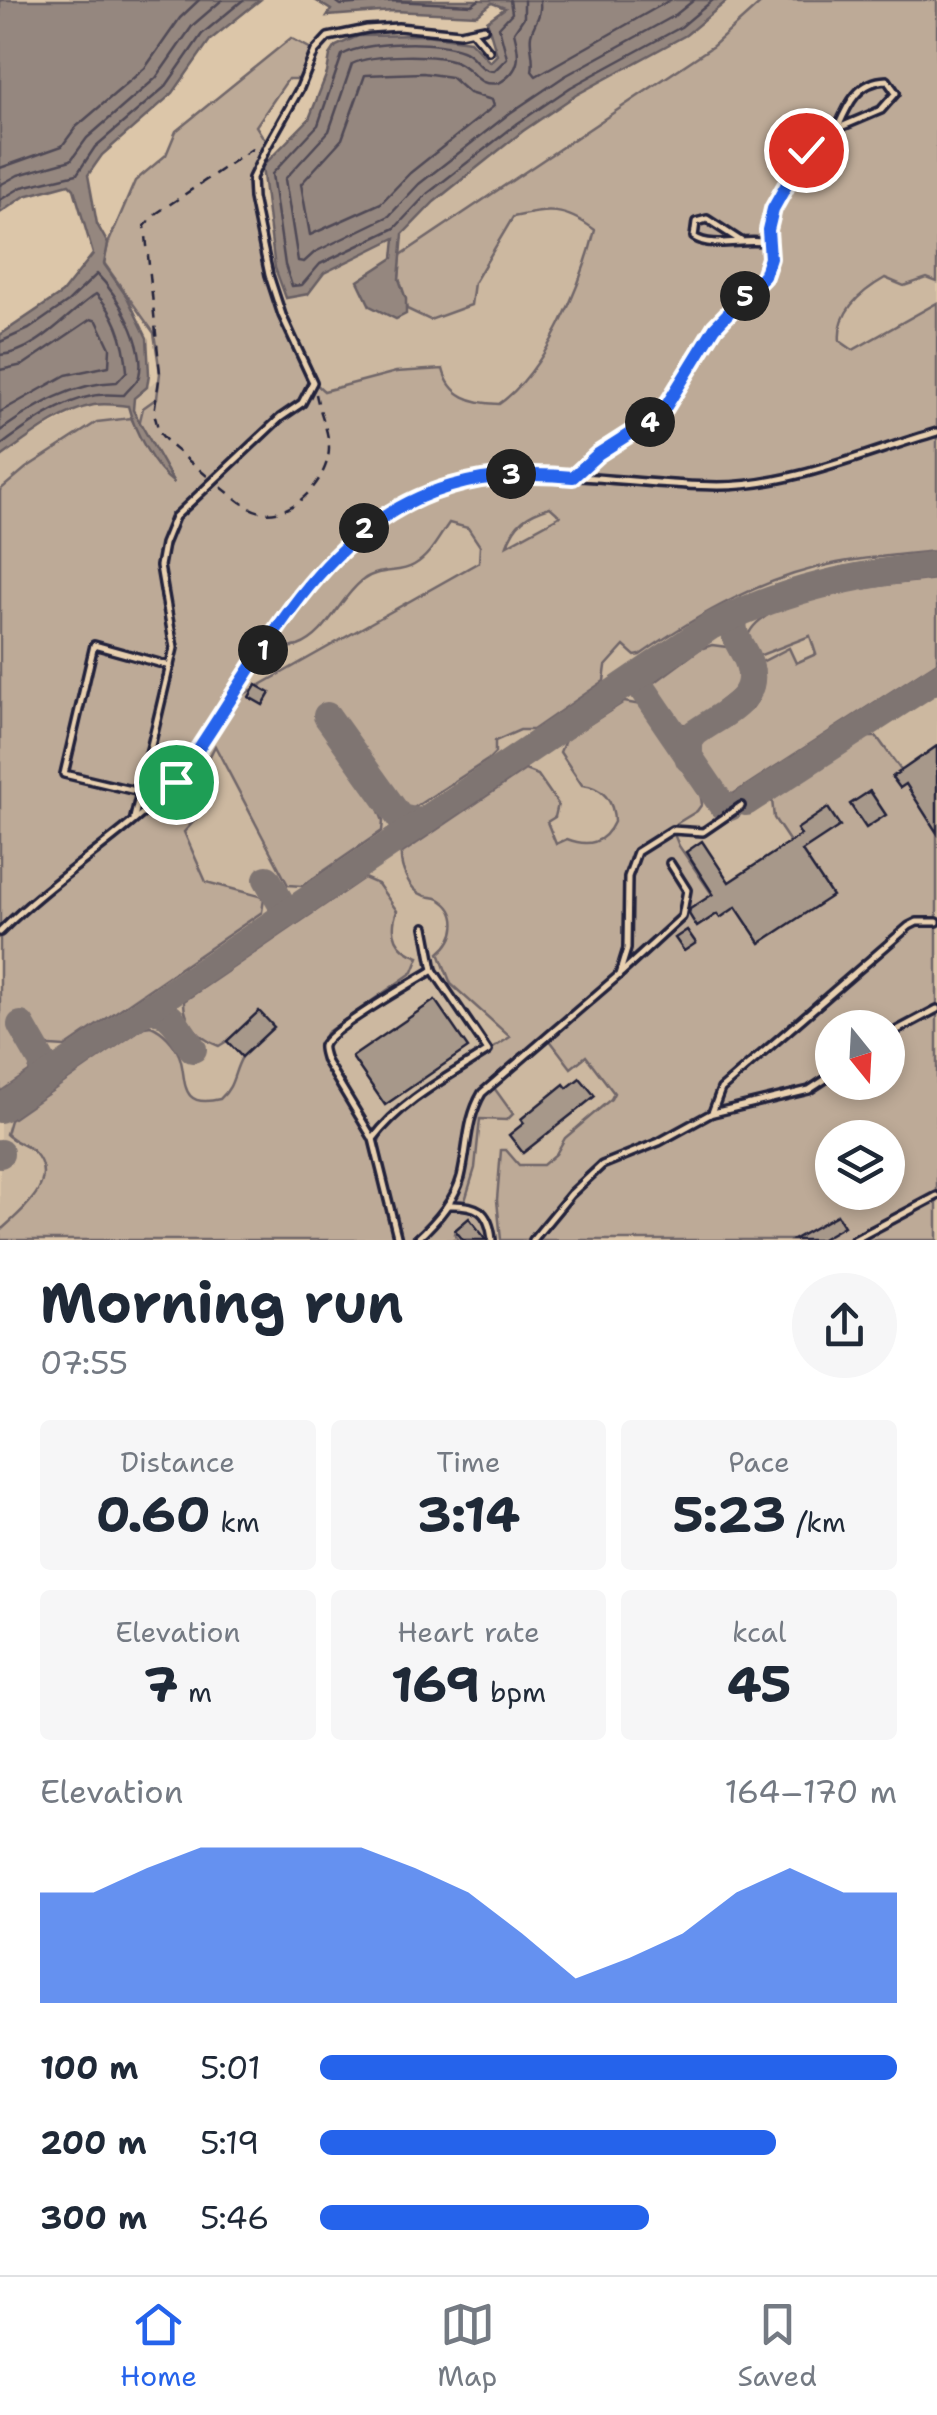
<!DOCTYPE html>
<html lang="en">
<head>
<meta charset="utf-8">
<style>
  body { margin:0; font-family:"Shantell Sans",sans-serif; background:#f6f6f7; color:#1f2937; height:100vh; display:flex; flex-direction:column; font-size:38px; white-space:nowrap }
  * { box-sizing:border-box; margin:0 }
  p { font-size:32px; color:#747a83 }
  .icon { flex:none; width:55px; height:55px; fill:none; stroke:currentColor; stroke-width:2; stroke-linecap:round; stroke-linejoin:round }
  .map { position:relative; height:1240px; overflow:hidden }
  .details { display:flex; flex-direction:column; background:#fff; flex:1 }
  .details>* { flex:none }
  .needle { width:65px; rotate:162deg }
  .fabs { position:absolute; left:815px; top:1010px; display:grid; gap:20px }
  .fabs a { display:grid; place-items:center; width:90px; height:90px; border-radius:50%; background:#fff; box-shadow:0 5px 15px #0003; font-size:50px }
  .pin { position:absolute; display:grid; place-items:center; width:85px; height:85px; color:#fff; margin:-42px; border:5px solid #fff; border-radius:50%; box-shadow:0 2px 10px #0007 }
  .km { position:absolute; width:50px; height:50px; margin:-25px; border-radius:50%; background:#222; color:#fff; font-size:28px; line-height:50px; text-align:center }
  .round { display:grid; place-items:center; flex:none; width:105px; height:105px; border-radius:52px; background:#f6f6f7 }
  .head { display:flex; align-items:center; justify-content:space-between; height:170px; padding:0 40px }
  h1 { font-size:55px; font-weight:700; line-height:75px }
  .metrics { display:grid; grid-template-columns:repeat(3,1fr); gap:15px; height:170px; padding:10px 40px }
  .metrics div { display:grid; align-content:center; border-radius:10px; background:#f6f6f7; text-align:center }
  .metrics b { font-size:50px; font-weight:700 }
  .metrics small { font-size:28px; font-weight:400 }
  .metrics p { font-size:28px }
  .chart { height:280px; padding:20px 40px }
  .chart p { display:flex; justify-content:space-between }
  .chart svg { width:100%; height:180px; margin-top:10px; fill:#2563eb; opacity:.7 }
  ul { padding:0 40px; list-style:none; font-size:32px }
  li { display:grid; grid-template-columns:160px 120px 1fr; align-items:center; height:75px }
  li i { height:25px; border-radius:12px; background:#2563eb }
  .dock { display:flex; justify-content:space-around; align-items:center; height:140px; border-top:2px solid #e0e1e3; background:#fff; font-size:28px; color:#747a83 }
  .dock a { display:grid; justify-items:center; gap:5px }
  .dock .active { color:#2563eb }
  .map>svg:first-child { display:block }
  .built { fill:#ccb8a0; fill-rule:evenodd }
  .green { fill:#bdaa97; stroke:#706669; stroke-width:2.5; fill-rule:evenodd }
  .water { fill:#95877f; stroke:#675f64; stroke-width:2.5 }
  .lines { fill:none; stroke-linecap:round; stroke-linejoin:round }
  .shore { stroke:#504a56; stroke-width:2.5 }
  .taxiway { stroke:#7f7472; stroke-width:28 }
  .building { fill:#a7988a; stroke:#22223b; stroke-width:2.5 }
  .service-casing { stroke:#22223b; stroke-width:12 }
  .path { stroke:#22223b; stroke-width:2.5; stroke-dasharray:10 8; stroke-linecap:butt }
  .service { stroke:#e8d0b0; stroke-width:5 }
  .route-casing { stroke:#fff; stroke-width:20 }
  .route { stroke:#2563eb; stroke-width:12 }
</style>
</head>
<body>
<div class="map">
<svg width="937" height="1240" viewBox="0 0 937 1240">
  <rect width="100%" height="100%" fill="#dcc6a9"/>
  <filter id="ink" filterUnits="userSpaceOnUse"><feTurbulence type="fractalNoise" baseFrequency=".01" numOctaves="2"/><feDisplacementMap in="SourceGraphic" scale="20" xChannelSelector="R" yChannelSelector="G"/><feConvolveMatrix kernelMatrix="1 2 1 2 8 2 1 2 1" color-interpolation-filters="sRGB"/></filter>
  <g filter="url(#ink)">
    <path class="built" d="M728,0H937V1240H0V458L33,435L81,409L101,405L128,406L147,387L286,298L308,294L324,273L403,234L434,202L523,131L576,95L686,35ZM832,1028H888V1082H832ZM832,1138H888V1192H832Z"/>
    <g class="green">
      <path d="M764,0H937V282L927,278L904,286L885,278C862,291 837,311 840,341L853,350L937,303V551C904,554 870,557 837,563C764,577 700,613 640,655L635,656L624,646L606,666L604,681L533,730H520L495,741V753L489,759L412,809L401,803L343,721L383,821L382,831L302,886L288,885L215,746L195,786L182,794L197,818L184,832L206,882L259,896L264,899L262,912L65,1047L19,1044L31,1065L29,1072L0,1092V490L26,468L97,422L131,418L151,455L174,483L139,425L143,408L157,398L160,373L154,333L104,263L108,244L135,181L166,155L176,131L291,38L315,51L302,79H288L256,126L268,145L252,178L253,198L269,275L307,376L324,391L396,372L443,369C450,397 472,403 499,404C546,371 581,285 595,230C564,207 549,209 513,217L474,283L471,305L430,320L407,309L399,279L401,255L713,46ZM550,507L560,516L507,545C515,522 527,514 550,507ZM449,523L468,528L480,546L479,562L232,701L267,645C276,646 289,649 298,646C328,635 339,598 363,580C378,568 400,574 414,565C430,556 439,537 449,523Z"/>
      <path d="M937,579V662L733,794L715,790L696,759L701,743L752,708L759,698L762,688L758,664L789,648L796,663L816,654L810,636L756,657C752,650 745,644 748,636C763,593 897,584 937,579Z"/>
      <polygon points="712,645 734,648 743,659 748,679 691,725 673,723 653,699 654,683 700,649"/>
      <path d="M624,702L647,706L699,786L702,804L697,811L671,827L679,846L714,897L792,845L774,818L772,800L864,737H877L903,773L937,753V1240H501L497,1200L501,1150H506L519,1165H543L556,1154L565,1138L611,1099L614,1093L586,1056L571,1068L549,1039L492,1085L513,1114L507,1120L480,1119L475,1168L464,1204L482,1210L492,1236L487,1240L469,1220L454,1234L459,1240H0V1231C21,1211 62,1181 33,1151C24,1143 15,1143 6,1134L10,1120L144,1027L151,1026C163,1031 174,1043 179,1055C188,1076 176,1110 220,1099C235,1086 233,1072 242,1057L227,1041L219,1046C201,1040 183,1021 184,1001L364,878L378,884L397,911C389,933 396,950 419,957L413,972L326,1033L322,1048L326,1061L377,1147L386,1122L403,1107L510,1037L451,984L439,953C457,939 462,912 439,899C434,896 428,898 423,895C409,890 400,867 401,854L525,770L538,775L558,804L555,817L547,822L556,844L567,839C588,847 604,844 614,822C614,801 603,787 582,785L560,752L565,740ZM832,1028H888V1082H832ZM832,1138H888V1192H832Z"/>
    </g>
    <g class="water">
      <path d="M0,0H260L210,40L173,93L102,155L88,175L97,224L108,244L104,264L127,297L147,338L149,374L147,387L134,398L133,410L174,483C154,469 134,430 128,406C117,405 105,403 94,405C61,411 27,439 0,458V335L62,293L93,254L74,189L69,184L25,196L0,213Z"/>
      <polygon points="315,0 728,0 686,35 576,95 523,131 434,202 403,234 399,279 406,299 406,314 396,319 370,306 358,281 393,258 395,238 324,273 308,294 286,298 275,268 262,167 309,119 327,73 330,55 336,46 358,36 426,35 470,41 490,62 497,55 487,21 505,8 492,3 477,15 393,11 327,16 331,10"/>
    </g>
    <g class="lines">
      <g class="shore">
        <polyline points="334,0 341,5 393,1 472,5 479,0"/>
        <path d="M510,0L512,13L499,27L507,58L494,71C478,71 476,55 462,50C434,40 367,41 342,55L318,125L272,174L285,265L292,286L302,285L320,264L395,228L427,194L518,123L571,87L681,27L713,0"/>
        <path d="M524,0V17L514,32C520,55 522,70 499,83C475,87 475,70 457,62C436,53 371,54 352,64L329,131L285,179L298,261L304,262L315,252L389,216L419,184L510,113L565,76L674,16L694,0"/>
        <path d="M540,0C542,18 534,21 531,35C529,46 535,57 532,71L536,76L670,0"/>
        <polygon points="423,73 451,77 469,93 492,100 494,106 410,173 381,203 310,235 301,184 342,139 365,75"/>
        <polyline points="0,168 62,146 76,127 145,68 180,18 199,0"/>
        <polyline points="0,185 18,175 71,160 87,138 156,78 193,25 222,0"/>
        <polyline points="0,200 22,187 77,174 95,147 166,86 202,34 243,0"/>
        <path d="M0,342L29,329L68,302L97,274C117,294 147,346 139,376C137,383 128,389 124,395C113,395 102,393 92,396C59,402 26,427 0,446"/>
        <path d="M0,355C36,353 68,313 96,294C116,314 125,343 127,371L117,382C73,383 36,405 0,431"/>
        <polyline points="0,370 23,365 91,319 97,321 110,348 109,366 66,375 0,412"/>
      </g>
      <g class="taxiway">
        <polyline points="640,679 640,685 722,805 730,807"/>
        <polyline points="327,716 400,818 415,821"/>
        <path d="M689,759V741L695,733C729,709 770,696 742,649C736,638 732,632 734,619"/>
        <polyline points="746,802 937,678"/>
        <polyline points="267,879 282,905 282,910"/>
        <path d="M147,1009C171,1008 180,1031 193,1049"/>
        <polyline points="21,1025 44,1065 43,1072"/>
        <path d="M0,1109L711,626C786,588 854,575 937,565"/>
        <polyline points="0,1153 0,1154"/>
      </g>
    </g>
    <g class="building">
      <polygon points="256,685 270,693 263,705 249,697"/>
      <polygon points="937,746 937,833 906,784 900,788 892,777"/>
      <polygon points="870,791 886,815 866,828 850,804"/>
      <polygon points="828,808 840,826 802,851 832,896 760,943 736,907 720,918 717,914 697,927 689,914 690,909 713,894 686,852 702,841 729,882 801,835 797,829"/>
      <polygon points="687,930 696,943 684,951 675,938"/>
      <polygon points="435,1000 468,1048 385,1105 352,1057"/>
      <polygon points="259,1011 274,1027 242,1057 227,1041"/>
      <polygon points="580,1078 595,1096 523,1153 509,1135 524,1123 521,1119 564,1084 567,1088"/>
      <polygon points="837,1215 844,1226 820,1240 793,1240"/>
      <polygon points="469,1218 485,1238 486,1240 463,1240 455,1230"/>
    </g>
    <g class="lines">
      <defs>
        <g id="service">
          <polyline points="473,32 489,51"/>
          <path d="M741,241L707,219L696,222L694,237C714,250 746,237 770,243"/>
          <path d="M573,477L598,454L662,413L715,327L764,276L770,258L769,230L773,209L806,150L822,135L881,110L896,93L887,80C858,81 848,104 838,127"/>
          <polyline points="140,792 64,774 94,645 170,666"/>
          <polyline points="134,818 174,648 160,566 164,544 175,517 280,418 302,403 313,382 282,315 269,275 253,198 252,178 268,145 300,88 315,51 328,37 367,29 398,27 460,33 484,28"/>
          <path d="M0,932C53,878 120,839 173,785C193,765 208,736 224,711C283,620 341,512 455,484C542,463 630,486 718,486C792,486 867,452 937,432"/>
          <polyline points="621,973 682,917 687,890 670,863"/>
          <polyline points="888,1035 937,1009"/>
          <polyline points="713,1113 809,1090 832,1075"/>
          <path d="M373,1139C402,1100 448,1077 488,1051L433,970"/>
          <path d="M448,1205C477,1204 489,1210 492,1240"/>
          <path d="M398,1240L373,1139L326,1061C325,1057 322,1049 323,1046C326,1032 416,980 433,970L425,927"/>
          <path d="M416,1240C435,1223 454,1202 461,1177C468,1148 466,1120 482,1093L619,975L627,949L628,877L637,852L672,830L703,832L741,806"/>
          <polyline points="533,1240 571,1194 602,1165 659,1142 712,1113 721,1089 909,926 917,922 937,922"/>
          <polyline points="854,1240 937,1196"/>
        </g>
      </defs>
      <use href="#service" class="service-casing"/>
      <g class="path">
        <polyline points="207,476 170,445 159,432 154,413 160,373 145,226 157,213 258,145"/>
        <path d="M221,487C233,496 246,509 261,512C293,519 329,479 329,448C329,431 319,411 316,394"/>
      </g>
      <use href="#service" class="service"/>
    </g>
  </g>
  <g class="lines" filter="url(#ink)">
    <defs>
      <path id="route" d="M176,782C287,625 343,455 573,477L598,454L662,413L715,327L764,276L770,258L768,230L773,209L806,150"/>
    </defs>
    <use href="#route" class="route-casing"/>
    <use href="#route" class="route"/>
  </g>
</svg>
<div class="fabs">
<a><svg class="needle" viewBox="-14 -14 28 28"><path d="M0-13l5 13h-10z" fill="#e53935"/><path d="M0 13l5-13h-10z" fill="#747a83"/></svg></a>
<a><svg class="icon" aria-label="layers" viewBox="0 0 24 24"><path d="M12 4l9 5-9 5-9-5zM3 14l9 5 9-5"/></svg></a>
</div>
<div class="pin" style="left:176px;top:782px;background:#1e9e55"><svg class="icon" aria-label="arrive" viewBox="0 0 24 24"><path d="M6 21V4h12l-3 4 3 4H6"/></svg></div>
<div class="pin" style="left:806px;top:150px;background:#d93025"><svg class="icon" aria-label="check" viewBox="0 0 24 24"><path d="M5 12l5 5 9-10"/></svg></div>
<b class="km" style="left:263px;top:650px">1</b>
<b class="km" style="left:364px;top:528px">2</b>
<b class="km" style="left:511px;top:474px">3</b>
<b class="km" style="left:650px;top:422px">4</b>
<b class="km" style="left:745px;top:296px">5</b>
</div>
<section class="details">
<div class="head"><div><h1>Morning run</h1><p>07:55</p></div><a class="round"><svg class="icon" aria-label="share" viewBox="0 0 24 24"><path d="M12 15V3M7 8l5-5 5 5M5 13v7h14v-7"/></svg></a></div>
<div class="metrics">
<div><p>Distance</p><b>0.60<small> km</small></b></div>
<div><p>Time</p><b>3:14</b></div>
<div><p>Pace</p><b>5:23<small> /km</small></b></div>
</div>
<div class="metrics">
<div><p>Elevation</p><b>7<small> m</small></b></div>
<div><p>Heart rate</p><b>169<small> bpm</small></b></div>
<div><p>kcal</p><b>45</b></div>
</div>
<div class="chart"><p><span>Elevation</span>164–170 m</p>
<svg viewBox="0 0 160 44" preserveAspectRatio="none"><path d="M0 44V17L10 17L20 11L30 6L40 6L50 6L60 6L70 11L80 17L90 27L100 38L110 33L120 27L130 17L140 11L150 17L160 17V44z"/></svg>
</div>
<ul>
<li><b>100 m</b>5:01<i style="width:100%"></i></li>
<li><b>200 m</b>5:19<i style="width:79%"></i></li>
<li><b>300 m</b>5:46<i style="width:57%"></i></li>
</ul>
</section>
<nav class="dock">
<a class="active"><svg class="icon" aria-label="home" viewBox="0 0 24 24"><path d="M3 11l9-7 9 7M6 9v11h12V9"/></svg>Home</a>
<a><svg class="icon" aria-label="map" viewBox="0 0 24 24"><path d="M3 6l6-2 6 2 6-2v14l-6 2-6-2-6 2zM9 4v14M15 6v14"/></svg>Map</a>
<a><svg class="icon" aria-label="saved" viewBox="0 0 24 24"><path d="M7 4h10v16l-5-4-5 4z"/></svg>Saved</a>
</nav>
</body>
</html>
